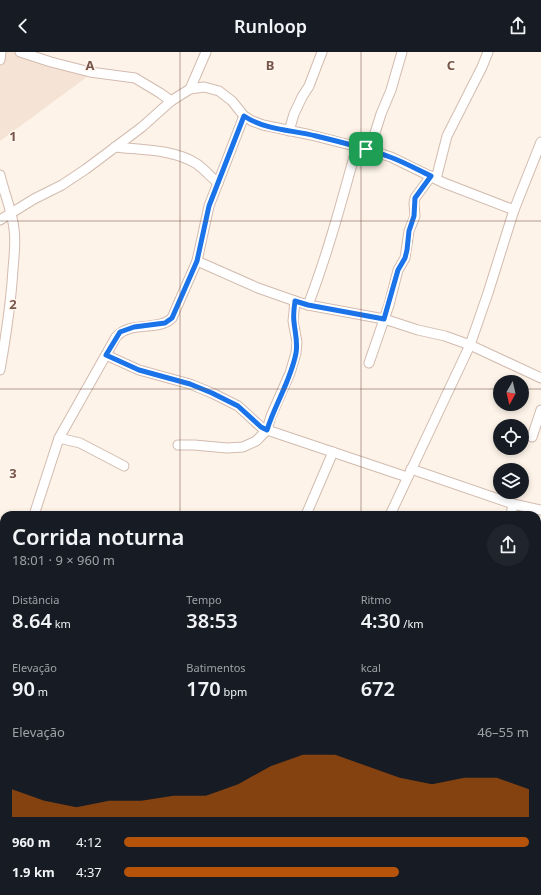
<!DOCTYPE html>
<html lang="pt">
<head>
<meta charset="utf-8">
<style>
  body { margin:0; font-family:"Noto Sans",sans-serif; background:#20242c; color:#f1f3f6; height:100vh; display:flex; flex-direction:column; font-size:15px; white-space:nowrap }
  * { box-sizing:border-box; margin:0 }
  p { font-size:13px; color:#9ea1a6 }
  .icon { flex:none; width:22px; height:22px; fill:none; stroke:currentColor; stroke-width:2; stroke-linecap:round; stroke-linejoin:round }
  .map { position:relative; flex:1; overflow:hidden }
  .panel { position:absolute; left:0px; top:459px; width:541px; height:384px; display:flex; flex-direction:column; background:#171b24; border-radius:12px 12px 0 0; box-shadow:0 2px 6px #0003 }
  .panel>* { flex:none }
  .needle { width:26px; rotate:188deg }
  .fabs { position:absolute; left:493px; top:323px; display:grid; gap:8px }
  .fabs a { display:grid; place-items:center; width:36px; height:36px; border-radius:50%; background:#171b24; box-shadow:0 2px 6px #0003; font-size:20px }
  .pin { position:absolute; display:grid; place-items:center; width:34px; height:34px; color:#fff; margin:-17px; border-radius:8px; box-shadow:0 2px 6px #0006 }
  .round { display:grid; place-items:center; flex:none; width:42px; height:42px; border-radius:21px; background:#20242c }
  .head { display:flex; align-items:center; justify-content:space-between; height:68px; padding:0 12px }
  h1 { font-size:22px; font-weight:600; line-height:30px }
  .figures { display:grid; grid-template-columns:repeat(3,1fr); gap:6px; height:68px; padding:4px 12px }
  .figures div { display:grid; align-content:center }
  .figures b { font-size:20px; font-weight:600 }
  .figures small { font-size:11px; font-weight:400 }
  .figures p { font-size:11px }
  .chart { height:112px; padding:8px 12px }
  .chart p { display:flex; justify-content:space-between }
  .chart svg { width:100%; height:72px; margin-top:4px; fill:#b45309; opacity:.7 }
  ul { padding:0 12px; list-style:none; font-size:13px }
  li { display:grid; grid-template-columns:64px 48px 1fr; align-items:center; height:30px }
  li i { height:10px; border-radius:5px; background:#b45309 }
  header { display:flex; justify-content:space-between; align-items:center; height:52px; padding:0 12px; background:#171b24; font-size:18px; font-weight:600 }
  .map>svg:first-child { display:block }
  .residential { fill:#f5e4d5 }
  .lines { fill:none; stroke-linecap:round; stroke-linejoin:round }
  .minor-casing { stroke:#d3bbaf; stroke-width:11 }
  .minor { stroke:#fff; stroke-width:9 }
  .route-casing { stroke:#fff; stroke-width:8 }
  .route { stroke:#1a73e8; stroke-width:5 }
  .grid { fill:none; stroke:#79564a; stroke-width:1; stroke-opacity:0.55 }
  .grid-label { font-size:13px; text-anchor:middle; font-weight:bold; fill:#79564a; stroke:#fff7ef; stroke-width:3; stroke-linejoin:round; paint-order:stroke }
</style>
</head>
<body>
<header><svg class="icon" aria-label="back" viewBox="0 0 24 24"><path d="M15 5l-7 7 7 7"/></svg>Runloop<svg class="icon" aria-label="share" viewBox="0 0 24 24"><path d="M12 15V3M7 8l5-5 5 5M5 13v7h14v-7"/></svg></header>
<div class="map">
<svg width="541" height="843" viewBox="0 0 541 843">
  <rect width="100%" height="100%" fill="#fdf3e8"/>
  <polygon class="residential" points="0,0 36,0 95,19 0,89"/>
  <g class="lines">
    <defs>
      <g id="minor">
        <polyline points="20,0 51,10 90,20 135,26 160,41 171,49"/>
        <polyline points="0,8 1,0"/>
        <polyline points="190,37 206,0"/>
        <polyline points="289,79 294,62 302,45 309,34 322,0"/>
        <path d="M115,95C141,98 174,97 197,112C204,117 211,125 218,131"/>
        <polyline points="366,97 375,81 381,62 391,38 402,0"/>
        <path d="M0,123C4,141 12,158 14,177C16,190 14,204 13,217C11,251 6,284 0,318"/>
        <polyline points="436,127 447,84 482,15 488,0"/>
        <polyline points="0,168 34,147 62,133 86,117 142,75 171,49 190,37 204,35 219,39 232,49 244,64 252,69 263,73 311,83 366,97 391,105 444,131 514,158"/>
        <polyline points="197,209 258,236 295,249 308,253 384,267 418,278 445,284 470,293 541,326"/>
        <path d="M308,253C328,201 342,148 357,94"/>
        <polyline points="106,303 139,318 190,332 212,341 238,354 261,375 267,378 407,425"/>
        <polyline points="369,311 389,253 398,218 405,206 409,179 415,164 414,151 415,146 431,124"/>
        <polyline points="532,385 541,358"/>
        <polyline points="59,386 80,391 124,414"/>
        <polyline points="178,393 194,393 227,396 243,395 256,389 267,378 271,364 290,321 296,301 297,290 293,269 295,249"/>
        <polyline points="411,417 513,452 541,458"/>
        <path d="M34,463L59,386L116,285C128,271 148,277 164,271C167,270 170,268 172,266L197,209L209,154L244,64"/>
        <polyline points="306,463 333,400"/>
        <polyline points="390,463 470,293 488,241 514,158 541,90"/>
        <polyline points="511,463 513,452"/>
        <polyline points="537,501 541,504"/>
        <polyline points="0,545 4,529"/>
        <polyline points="0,593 4,594"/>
        <polyline points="537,635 541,637"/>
        <polyline points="537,665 541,661"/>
        <polyline points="425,839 426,843"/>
        <polyline points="259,843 260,839"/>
      </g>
    </defs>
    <use href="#minor" class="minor-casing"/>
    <use href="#minor" class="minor"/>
  </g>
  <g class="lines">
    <defs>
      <path id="route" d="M244,64C265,78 292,78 316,84C341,90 366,96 390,105C404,110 418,118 431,124L415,146L414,164L409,179L407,198L405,206L398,218L384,267L308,253L295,249C294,256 293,263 294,270C295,281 298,290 296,301C291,328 275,352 267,378L261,375L238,354L212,341L190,332L139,318L106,303L120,280L134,275L165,271L172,266L197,209L209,154Z"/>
    </defs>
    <use href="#route" class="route-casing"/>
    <use href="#route" class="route"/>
  </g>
  <path class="grid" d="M180,0V463M361,0V463M0,169H541M0,337H500M522,337H541M0,506H4M537,506H541M0,674H4M537,674H541M180,839V843M361,839V843"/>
  <g class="grid-label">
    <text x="90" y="18">A</text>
    <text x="270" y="18">B</text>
    <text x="451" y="18">C</text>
    <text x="13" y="89">1</text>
    <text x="13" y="257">2</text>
    <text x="13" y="426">3</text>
  </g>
</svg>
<div class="fabs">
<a><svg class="needle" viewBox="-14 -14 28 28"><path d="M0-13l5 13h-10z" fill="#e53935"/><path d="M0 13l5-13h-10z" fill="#9ea1a6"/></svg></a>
<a><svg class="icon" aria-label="locate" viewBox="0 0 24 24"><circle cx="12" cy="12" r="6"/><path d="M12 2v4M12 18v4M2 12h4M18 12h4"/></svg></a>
<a><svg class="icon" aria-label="layers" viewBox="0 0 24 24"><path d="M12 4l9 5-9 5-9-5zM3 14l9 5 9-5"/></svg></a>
</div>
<div class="pin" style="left:366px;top:97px;background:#1e9e55"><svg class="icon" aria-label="arrive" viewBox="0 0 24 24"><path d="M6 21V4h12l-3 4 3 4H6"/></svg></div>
<section class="panel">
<div class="head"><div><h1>Corrida noturna</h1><p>18:01 · 9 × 960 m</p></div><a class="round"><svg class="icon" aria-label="share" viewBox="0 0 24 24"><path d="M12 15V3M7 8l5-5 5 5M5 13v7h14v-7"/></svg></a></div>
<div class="figures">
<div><p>Distância</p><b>8.64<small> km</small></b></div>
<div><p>Tempo</p><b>38:53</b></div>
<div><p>Ritmo</p><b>4:30<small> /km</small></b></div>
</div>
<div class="figures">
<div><p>Elevação</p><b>90<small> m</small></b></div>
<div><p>Batimentos</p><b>170<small> bpm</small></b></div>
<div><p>kcal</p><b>672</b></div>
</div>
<div class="chart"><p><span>Elevação</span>46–55 m</p>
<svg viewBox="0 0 160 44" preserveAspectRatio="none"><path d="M0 44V27L10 34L20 38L30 34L40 34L50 31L60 31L70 24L80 13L90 6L100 6L110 13L120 20L130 24L140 20L150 20L160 27V44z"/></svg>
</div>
<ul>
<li><b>960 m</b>4:12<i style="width:100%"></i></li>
<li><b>1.9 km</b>4:37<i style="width:68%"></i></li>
</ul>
</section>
</div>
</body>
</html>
